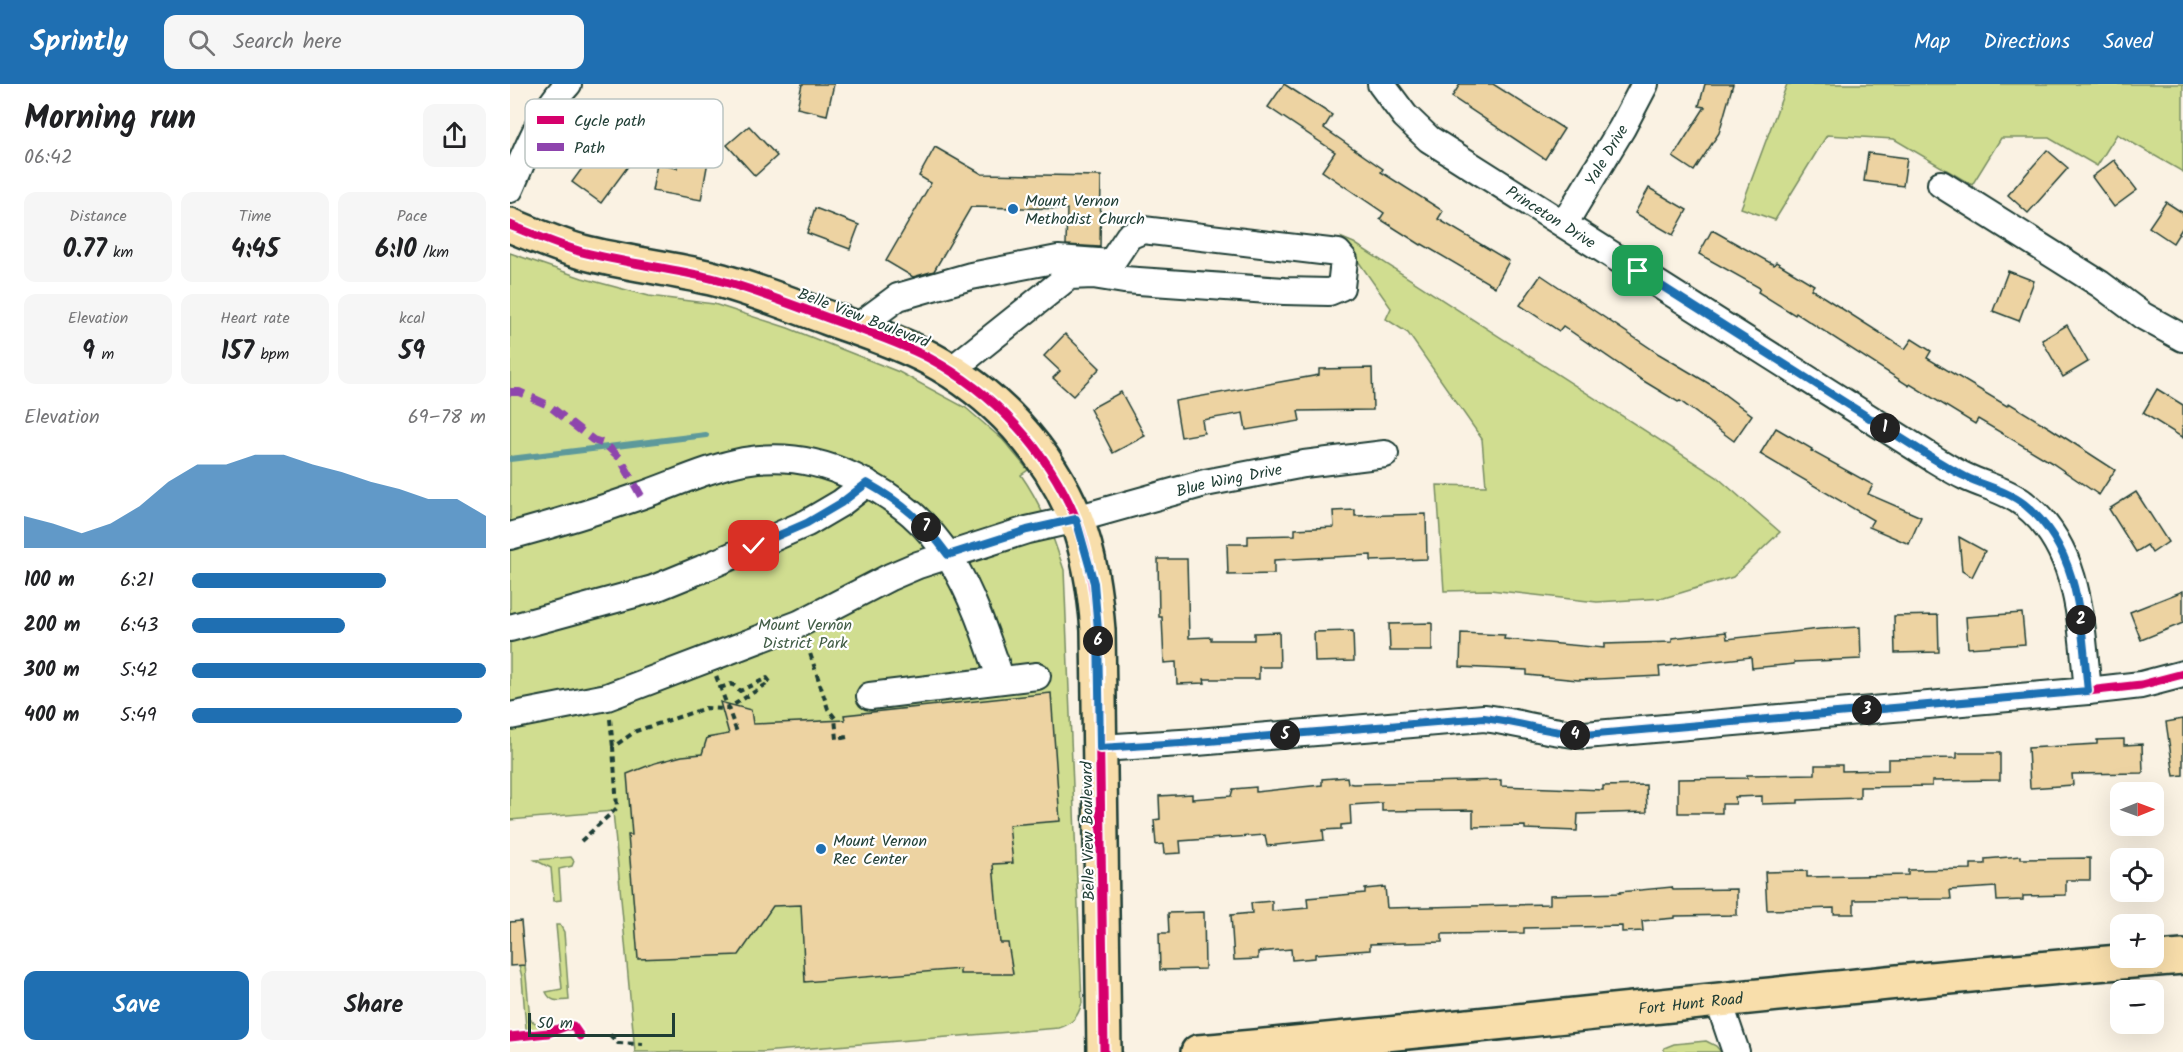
<!DOCTYPE html>
<html lang="en">
<head>
<meta charset="utf-8">
<style>
  body { margin:0; font-family:Kalam,sans-serif; background:#f6f6f6; color:#202124; height:100vh; display:flex; flex-direction:column; font-size:22px; white-space:nowrap }
  * { box-sizing:border-box; margin:0 }
  p { font-size:20px; color:#757577 }
  .icon { flex:none; width:33px; height:33px; fill:none; stroke:currentColor; stroke-width:2; stroke-linecap:round; stroke-linejoin:round }
  .map { position:relative; flex:1; overflow:hidden }
  .details { display:flex; flex-direction:column; background:#fff; width:510px }
  .details>* { flex:none }
  .needle { width:39px; rotate:89deg }
  .tools { position:absolute; left:1600px; top:698px; display:grid; gap:12px }
  .tools a { display:grid; place-items:center; width:54px; height:54px; border-radius:12px; background:#fff; box-shadow:0 6px 24px #0002; font-size:30px }
  .scale { position:absolute; left:18px; bottom:15px; width:147px; box-sizing:border-box; padding-left:6px; border:3px solid #1f3d34; border-top:0; font-size:16px; line-height:21px; white-space:nowrap; color:#1f3d34; -webkit-text-stroke:4px #fff; paint-order:stroke }
  .pin { position:absolute; display:grid; place-items:center; width:51px; height:51px; color:#fff; margin:-26px; border-radius:12px; box-shadow:0 3px 9px #0006 }
  .km { position:absolute; width:30px; height:30px; margin:-15px; border-radius:50%; background:#222; color:#fff; font-size:16px; line-height:30px; text-align:center }
  .round { display:grid; place-items:center; flex:none; width:63px; height:63px; border-radius:12px; background:#f6f6f6 }
  .overview { display:flex; align-items:center; justify-content:space-between; height:102px; padding:0 24px }
  h1 { font-size:33px; font-weight:600; line-height:45px }
  .metrics { display:grid; grid-template-columns:repeat(3,1fr); gap:9px; height:102px; padding:6px 24px }
  .metrics div { display:grid; align-content:center; border-radius:12px; background:#f6f6f6; text-align:center }
  .metrics b { font-size:26px; font-weight:600 }
  .metrics small { font-size:16px; font-weight:400 }
  .metrics p { font-size:16px }
  .chart { height:168px; padding:12px 24px }
  .chart p { display:flex; justify-content:space-between }
  .chart svg { width:100%; height:108px; margin-top:6px; fill:#1f6fb2; opacity:.7 }
  .primary-button { display:flex; gap:12px; margin-top:auto; padding:12px 24px }
  .primary-button a { flex:1; height:69px; border-radius:12px; background:#1f6fb2; color:#fff; font-size:24px; font-weight:600; line-height:69px; text-align:center }
  .primary-button a+a { background:#f6f6f6; color:#202124 }
  ul { padding:0 24px; list-style:none; font-size:20px }
  li { display:grid; grid-template-columns:96px 72px 1fr; align-items:center; height:45px }
  li i { height:15px; border-radius:8px; background:#1f6fb2 }
  header { display:flex; align-items:center; gap:36px; box-sizing:border-box; height:84px; padding:0 30px; background:#1f6fb2; color:#fff }
  header strong { font-size:28px }
  nav { display:flex; gap:33px; margin-inline-start:auto; font-size:21px }
  .search { width:420px; height:54px; background:#f6f6f6; display:flex; align-items:center; gap:15px; box-sizing:border-box; padding:0 21px; border-radius:12px; color:#757577; font-size:22px }
  main { display:flex; flex:1; min-height:0 }
  .map>svg:first-child { display:block }
  .green { fill:#d0dd90; stroke:#788d62; stroke-width:1.5 }
  .lines { fill:none; stroke-linecap:round; stroke-linejoin:round }
  .stream { stroke:#5d999b; stroke-width:6 }
  .building { fill:#edd3a2; stroke:#1f3d34; stroke-width:1.5 }
  .minor-casing { stroke:#1f3d34; stroke-width:30 }
  .major-casing { stroke:#1f3d34; stroke-width:38 }
  .path { stroke:#1f3d34; stroke-width:4; stroke-dasharray:6 4.5; stroke-linecap:butt }
  .minor { stroke:#fff; stroke-width:26 }
  .major { stroke:#f8deab; stroke-width:33 }
  .quiet { stroke:#8e44ad; stroke-width:8; stroke-dasharray:15 8; stroke-linecap:butt }
  .cycleway-casing { stroke:#fff; stroke-width:13 }
  .cycleway { stroke:#d6006c; stroke-width:9 }
  .route-casing { stroke:#fff; stroke-width:12 }
  .route { stroke:#1f6fb2; stroke-width:8 }
  .poi-dot { fill:#1f6fb2; stroke:#fff; stroke-width:2 }
  .labels { text-anchor:middle; stroke-width:4.5; stroke-linejoin:round; paint-order:stroke }
  .street-label { font-size:16px; fill:#1f3d34; stroke:#fff }
  .poi-label { font-size:16px; fill:#1f3d34; stroke:#fff; text-anchor:start }
  .park-label { font-size:16px; fill:#425d46; stroke:#fff }
  .key { fill:#fff; stroke:#bcc5c2; stroke-width:1.5 }
  .key-label { font-size:16px; fill:#1f3d34 }
</style>
</head>
<body>
<header>
<strong>Sprintly</strong>
<div class="search"><svg class="icon" aria-label="search" viewBox="0 0 24 24"><circle cx="10" cy="10" r="6"/><path d="M15 15l6 6"/></svg>Search here</div>
<nav><a>Map</a><a>Directions</a><a>Saved</a></nav>
</header>
<main>
<section class="details">
<div class="overview"><div><h1>Morning run</h1><p>06:42</p></div><a class="round"><svg class="icon" aria-label="share" viewBox="0 0 24 24"><path d="M12 15V3M7 8l5-5 5 5M5 13v7h14v-7"/></svg></a></div>
<div class="metrics">
<div><p>Distance</p><b>0.77<small> km</small></b></div>
<div><p>Time</p><b>4:45</b></div>
<div><p>Pace</p><b>6:10<small> /km</small></b></div>
</div>
<div class="metrics">
<div><p>Elevation</p><b>9<small> m</small></b></div>
<div><p>Heart rate</p><b>157<small> bpm</small></b></div>
<div><p>kcal</p><b>59</b></div>
</div>
<div class="chart"><p><span>Elevation</span>69–78 m</p>
<svg viewBox="0 0 160 44" preserveAspectRatio="none"><path d="M0 44V31L10 34L20 38L30 34L40 27L50 17L60 10L70 10L80 6L90 6L100 10L110 13L120 17L130 20L140 24L150 24L160 31V44z"/></svg>
</div>
<ul>
<li><b>100 m</b>6:21<i style="width:66%"></i></li>
<li><b>200 m</b>6:43<i style="width:52%"></i></li>
<li><b>300 m</b>5:42<i style="width:100%"></i></li>
<li><b>400 m</b>5:49<i style="width:92%"></i></li>
</ul>
<div class="primary-button"><a>Save</a><a>Share</a></div>
</section>
<div class="map">
<svg width="1673" height="968" viewBox="0 0 1673 968">
  <rect width="100%" height="100%" fill="#faf2e3"/>
  <filter id="ink" filterUnits="userSpaceOnUse"><feTurbulence type="fractalNoise" baseFrequency=".0167" numOctaves="2"/><feDisplacementMap in="SourceGraphic" scale="12" xChannelSelector="R" yChannelSelector="G"/><feConvolveMatrix kernelMatrix="1 2 1 2 8 2 1 2 1" color-interpolation-filters="sRGB"/></filter>
  <g filter="url(#ink)">
    <g class="green">
      <polygon points="1277,0 1673,0 1673,88 1607,50 1587,82 1539,54 1491,54 1462,101 1384,55 1317,51 1265,136 1231,124"/>
      <polygon points="832,154 844,159 1207,393 1270,448 1223,493 1154,514 1087,518 980,506 934,507 927,401 976,402 972,355 898,249 876,235 881,224"/>
      <path d="M0,169L72,194L139,212L204,220L278,244L389,288L456,324L493,356L518,386L511,391C532,421 543,452 554,486L572,919C568,932 563,940 549,944L252,968H125L103,727L0,736Z"/>
      <polygon points="61,773 64,777 62,782 49,785 51,816 44,817 41,784 25,776"/>
      <path d="M46,841H50L54,848L59,916C49,917 41,919 36,908L52,905Z"/>
      <path d="M9,881H15L20,935C29,944 41,941 52,941L36,947L22,949L16,944L12,893Z"/>
      <polygon points="1196,957 1206,962 1211,968 1154,968 1154,964 1164,960"/>
    </g>
    <g class="lines">
      <polyline class="stream" points="0,375 196,351"/>
    </g>
    <g class="building">
      <polygon points="292,0 324,0 317,31 287,24"/>
      <polygon points="774,0 822,31 814,44 873,85 871,88 933,127 928,135 999,177 985,203 912,160 911,161 870,135 874,129 812,87 825,68 758,23"/>
      <polygon points="950,0 983,0 1054,45 1035,75 942,13"/>
      <polygon points="1195,0 1223,0 1209,49 1184,87 1163,73 1195,23 1189,22"/>
      <polygon points="104,41 133,62 91,119 62,98"/>
      <polygon points="239,42 267,72 245,92 217,61"/>
      <polygon points="171,60 200,66 191,116 142,107 147,80 167,84"/>
      <polygon points="425,63 472,90 591,92 590,163 556,161 557,125 461,123 424,187 403,193 376,177 421,99 409,92"/>
      <polygon points="1537,66 1558,84 1518,129 1498,111"/>
      <polygon points="1358,69 1397,74 1393,102 1354,97"/>
      <polygon points="1604,76 1627,106 1604,123 1582,93"/>
      <polygon points="1139,104 1177,126 1163,151 1125,129"/>
      <polygon points="1656,118 1673,129 1673,143 1663,159 1639,143"/>
      <polygon points="305,124 349,141 340,165 297,149"/>
      <polygon points="1202,146 1264,181 1266,178 1304,201 1301,205 1395,265 1402,255 1421,267 1417,274 1497,322 1499,319 1540,344 1605,386 1589,411 1542,379 1468,335 1465,340 1400,300 1399,302 1286,229 1285,231 1248,208 1250,204 1189,170"/>
      <polygon points="1498,187 1524,197 1509,237 1483,227"/>
      <polygon points="1031,191 1149,270 1203,302 1242,331 1224,357 1170,317 1168,318 1132,296 1053,242 1049,247 1010,221"/>
      <polygon points="1557,241 1578,278 1553,293 1532,256"/>
      <polygon points="555,250 590,284 563,312 543,294 550,287 534,272"/>
      <polygon points="862,284 863,326 788,327 790,337 736,346 733,329 692,336 694,349 671,353 665,317 809,291 809,285"/>
      <polygon points="1647,305 1673,321 1673,354 1633,329"/>
      <polygon points="611,308 635,352 603,369 580,325"/>
      <polygon points="1266,344 1302,365 1301,367 1363,401 1358,410 1411,433 1399,460 1359,443 1363,436 1250,370"/>
      <polygon points="1626,408 1658,458 1642,469 1637,461 1626,468 1599,425"/>
      <polygon points="845,426 845,432 916,430 917,475 861,477 861,471 764,476 764,490 718,491 717,460 738,460 738,452 785,451 785,445 824,443 823,427"/>
      <polygon points="1449,453 1475,467 1462,493 1452,487"/>
      <polygon points="648,475 677,475 679,554 701,553 701,556 744,556 744,549 769,548 770,583 749,583 749,595 694,595 695,599 667,600 666,578 654,579 652,533 649,533"/>
      <polygon points="1673,507 1673,539 1631,556 1620,528"/>
      <polygon points="1512,529 1515,560 1458,564 1456,533"/>
      <polygon points="1428,531 1429,568 1385,569 1384,532"/>
      <polygon points="922,539 922,567 880,567 879,540"/>
      <polygon points="1350,543 1351,575 1284,578 1284,580 1242,584 1241,573 1149,583 1150,592 1068,596 1017,591 1017,586 950,583 951,549 995,551 994,555 1094,564 1094,560 1162,558 1162,554 1216,548 1217,555 1310,545"/>
      <polygon points="843,547 844,577 805,578 804,548"/>
      <polygon points="541,609 550,737 499,741 503,779 483,780 490,859 498,859 503,890 450,890 450,885 295,898 291,821 263,822 229,871 128,875 118,751 122,751 117,690 145,679 172,672 192,670 197,654 219,650 210,618 241,626 243,640 335,636 334,631"/>
      <polygon points="1673,635 1673,691 1664,692 1656,638"/>
      <polygon points="1614,655 1614,661 1632,660 1633,689 1562,690 1563,701 1520,704 1518,664 1587,660 1587,656"/>
      <polygon points="1447,669 1490,669 1490,696 1422,697 1422,702 1350,703 1350,714 1288,716 1288,719 1252,720 1252,712 1225,713 1226,720 1212,720 1212,729 1168,729 1168,695 1237,694 1237,691 1305,690 1305,681 1332,681 1332,687 1378,686 1378,675 1447,674"/>
      <polygon points="837,693 838,699 843,700 991,696 991,702 1093,706 1093,702 1136,701 1137,728 1068,730 1067,747 1015,745 1015,742 963,743 963,726 872,727 872,719 840,721 841,740 831,741 831,745 813,746 814,756 757,762 755,751 670,757 671,769 654,770 653,760 646,761 644,736 650,735 649,712 682,710 682,715 721,712 723,705 746,703 746,708 791,703 812,701 812,695"/>
      <polygon points="1511,772 1511,775 1580,774 1580,796 1556,796 1556,811 1513,812 1513,816 1487,817 1486,803 1440,806 1441,815 1344,816 1344,830 1324,830 1324,824 1257,826 1255,788 1297,787 1297,793 1398,791 1398,786 1461,785 1461,780 1475,780 1475,775"/>
      <polygon points="875,803 877,824 1040,820 1040,811 1110,809 1109,808 1162,803 1163,806 1227,805 1227,831 1165,832 1165,834 1132,837 1133,847 1112,848 1112,842 1014,844 1014,849 932,850 932,858 860,860 860,866 805,870 805,874 782,876 781,865 748,868 748,875 724,876 721,831 742,829 741,819 762,817 762,827 798,824 797,814 855,809 855,805"/>
      <polygon points="694,828 695,885 650,886 649,849 659,849 658,829"/>
      <polygon points="11,837 15,881 0,882 0,838"/>
    </g>
    <g class="lines">
      <defs>
        <g id="minor">
          <path id="s1" d="M871,0L895,32L919,55L1424,375C1434,381 1445,388 1456,393C1475,402 1498,407 1514,420C1571,464 1571,541 1578,607"/>
          <polyline points="1431,100 1590,200 1633,232 1673,254"/>
          <path d="M0,105C16,69 30,29 58,0"/>
          <path id="s2" d="M1054,140L1112,44L1135,0"/>
          <polyline points="346,244 388,213 461,192 548,175 601,179 619,152 633,146 828,169 834,176 831,203 819,208 774,207 614,196 583,191 559,192 440,287"/>
          <path d="M0,452C44,440 87,427 130,412C165,400 198,384 234,377C272,370 310,377 344,393C438,437 460,504 491,596"/>
          <polyline points="0,544 143,505 192,485 297,439 331,419 357,399"/>
          <polyline points="360,612 527,592"/>
          <path id="s3" d="M0,632L97,613L289,540L380,493L408,481L517,446L566,435L695,399L794,380L875,370"/>
          <path d="M590,664L687,658L974,634C1008,638 1040,649 1075,651L1578,607L1631,601L1673,590"/>
          <polyline points="1208,915 1226,968"/>
        </g>
        <g id="major">
          <path d="M0,141C24,151 47,161 72,168C115,179 159,184 201,194C241,204 279,220 318,234C351,246 387,257 419,274C484,309 538,366 566,435C580,471 585,509 588,546L594,968"/>
          <path id="s4" d="M688,968C1016,939 1344,898 1673,873"/>
        </g>
      </defs>
      <use href="#minor" class="minor-casing"/>
      <use href="#major" class="major-casing"/>
      <g class="path">
        <polyline points="297,560 318,625 325,634 327,655 337,653"/>
        <polyline points="206,592 228,651"/>
        <polyline points="100,635 103,663"/>
        <polyline points="71,757 107,724 103,663 126,647 196,624 217,625 260,598 257,594 230,607 222,600 210,604"/>
        <polyline points="100,951 108,959 133,960"/>
      </g>
      <use href="#minor" class="minor"/>
      <use href="#major" class="major"/>
      <polyline class="quiet" points="0,308 9,308 38,321 83,356 95,360 110,374 131,412"/>
      <defs>
        <g id="cycleway">
          <path d="M0,141C24,151 47,161 72,168C115,179 159,184 201,194C241,204 279,220 318,234C351,246 387,257 419,274C484,309 538,366 566,435C580,471 585,509 588,546L594,968"/>
          <path d="M590,664L687,658L974,634C1008,638 1040,649 1075,651L1578,607L1631,601L1673,590"/>
          <polyline points="0,953 38,949 56,942 63,942 70,952"/>
        </g>
      </defs>
      <use href="#cycleway" class="cycleway-casing"/>
      <use href="#cycleway" class="cycleway"/>
    </g>
  </g>
  <g class="lines" filter="url(#ink)">
    <defs>
      <path id="route" d="M244,462L297,439L331,419L357,399C394,420 413,437 438,471L517,446L566,435L584,499L588,546L590,664L687,658L974,634C1008,638 1040,649 1075,651L1578,607C1571,541 1571,465 1514,420C1498,407 1475,402 1456,393C1445,388 1434,381 1424,375L1128,187"/>
    </defs>
    <use href="#route" class="route-casing"/>
    <use href="#route" class="route"/>
  </g>
  <g class="poi-dot">
    <circle cx="503" cy="125" r="6"/>
    <circle cx="311" cy="765" r="6"/>
  </g>
  <g class="labels">
    <g class="street-label">
      <text dy="6" stroke="none"><textPath href="#s2" startOffset="81">Yale Drive</textPath></text>
      <text dy="6" stroke="none"><textPath href="#s1" startOffset="218">Princeton Drive</textPath></text>
      <text transform="translate(354 233) rotate(21)" y="6">Belle View Boulevard</text>
      <text dy="6" stroke="none"><textPath href="#s3" startOffset="760">Blue Wing Drive</textPath></text>
      <text transform="translate(577 747) rotate(-91)" y="6">Belle View Boulevard</text>
      <text dy="6" stroke="none"><textPath href="#s4" startOffset="495">Fort Hunt Road</textPath></text>
    </g>
    <g class="poi-label">
      <text x="515" y="122">Mount Vernon<tspan x="515" dy="18">Methodist Church</tspan></text>
      <text x="323" y="762">Mount Vernon<tspan x="323" dy="18">Rec Center</tspan></text>
    </g>
    <g class="park-label">
      <text x="295" y="546">Mount Vernon<tspan x="295" dy="18">District Park</tspan></text>
    </g>
  </g>
  <rect x="15" y="15" width="198" height="69" rx="9" class="key"/>
  <rect x="27" y="32" width="27" height="8" fill="#d6006c"/>
  <rect x="27" y="59" width="27" height="8" fill="#8e44ad"/>
  <g class="key-label">
    <text x="64" y="42">Cycle path</text>
    <text x="64" y="69">Path</text>
  </g>
</svg>
<div class="tools">
<a><svg class="needle" viewBox="-14 -14 28 28"><path d="M0-13l5 13h-10z" fill="#e53935"/><path d="M0 13l5-13h-10z" fill="#757577"/></svg></a>
<a><svg class="icon" aria-label="locate" viewBox="0 0 24 24"><circle cx="12" cy="12" r="6"/><path d="M12 2v4M12 18v4M2 12h4M18 12h4"/></svg></a>
<a>+</a>
<a>−</a>
</div>
<div class="scale">50 m</div>
<div class="pin" style="left:1128px;top:187px;background:#1e9e55"><svg class="icon" aria-label="arrive" viewBox="0 0 24 24"><path d="M6 21V4h12l-3 4 3 4H6"/></svg></div>
<div class="pin" style="left:244px;top:462px;background:#d93025"><svg class="icon" aria-label="check" viewBox="0 0 24 24"><path d="M5 12l5 5 9-10"/></svg></div>
<b class="km" style="left:1375px;top:344px">1</b>
<b class="km" style="left:1571px;top:536px">2</b>
<b class="km" style="left:1357px;top:626px">3</b>
<b class="km" style="left:1065px;top:651px">4</b>
<b class="km" style="left:775px;top:651px">5</b>
<b class="km" style="left:588px;top:557px">6</b>
<b class="km" style="left:416px;top:443px">7</b>
</div>
</main>
</body>
</html>
